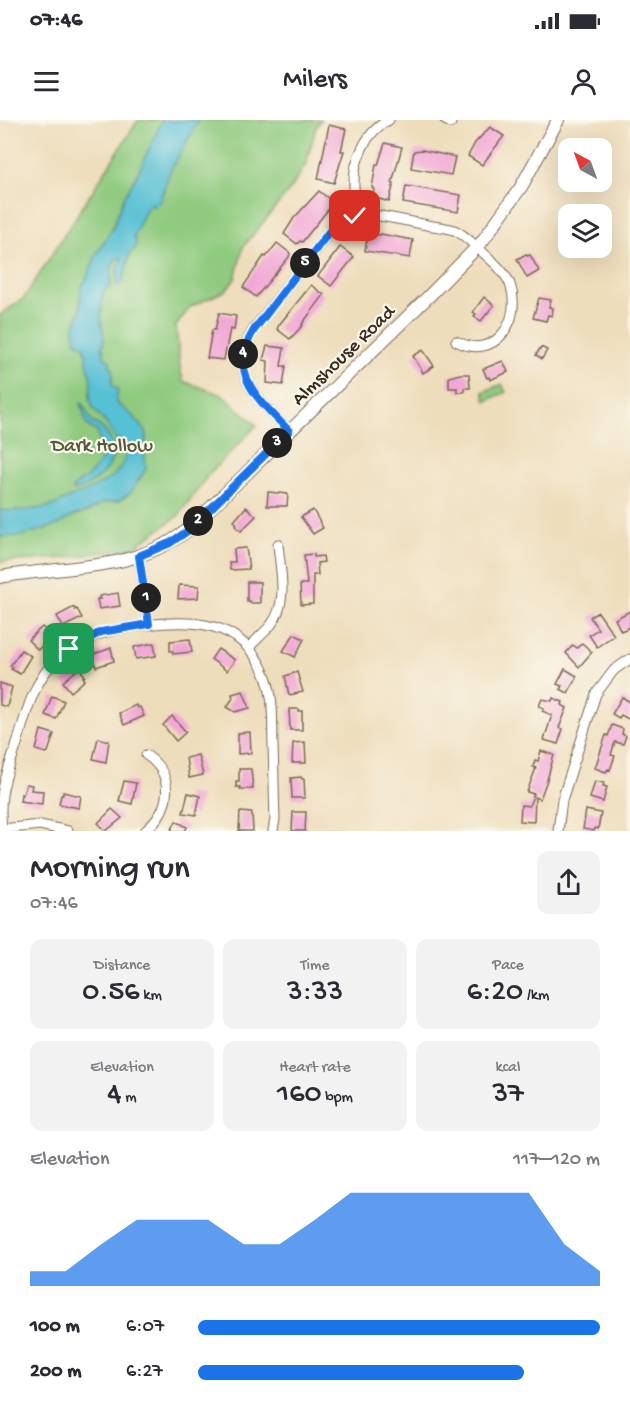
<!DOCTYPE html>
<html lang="en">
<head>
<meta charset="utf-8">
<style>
  body { margin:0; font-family:"Gochi Hand",sans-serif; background:#f2f2f3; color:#2b2b33; height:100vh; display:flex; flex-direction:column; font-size:22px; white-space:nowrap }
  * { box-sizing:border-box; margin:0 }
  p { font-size:20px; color:#7c7c81 }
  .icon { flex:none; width:33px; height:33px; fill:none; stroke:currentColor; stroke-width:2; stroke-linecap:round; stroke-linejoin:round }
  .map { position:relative; height:711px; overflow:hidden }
  .side { display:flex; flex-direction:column; background:#fff; flex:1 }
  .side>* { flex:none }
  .needle { width:39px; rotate:319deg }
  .buttons { position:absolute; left:558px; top:18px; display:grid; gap:12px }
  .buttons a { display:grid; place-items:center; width:54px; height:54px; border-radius:12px; background:#fff; box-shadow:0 6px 24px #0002; font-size:30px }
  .pin { position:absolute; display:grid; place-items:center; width:51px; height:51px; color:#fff; margin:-26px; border-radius:12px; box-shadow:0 3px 9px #0006 }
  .km { position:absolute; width:30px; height:30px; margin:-15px; border-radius:50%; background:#222; color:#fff; font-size:16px; line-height:30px; text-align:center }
  .round { display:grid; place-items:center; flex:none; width:63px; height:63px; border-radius:12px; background:#f2f2f3 }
  .headline { display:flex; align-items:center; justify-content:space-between; height:102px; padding:0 30px }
  h1 { font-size:33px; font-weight:600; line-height:45px }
  .metrics { display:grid; grid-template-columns:repeat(3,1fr); gap:9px; height:102px; padding:6px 30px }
  .metrics div { display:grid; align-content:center; border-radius:12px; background:#f2f2f3; text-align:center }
  .metrics b { font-size:30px; font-weight:600 }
  .metrics small { font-size:16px; font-weight:400 }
  .metrics p { font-size:16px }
  .chart { height:168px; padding:12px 30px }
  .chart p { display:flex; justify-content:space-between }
  .chart svg { width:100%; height:108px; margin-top:6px; fill:#1a73e8; opacity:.7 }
  ul { padding:0 30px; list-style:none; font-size:20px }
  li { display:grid; grid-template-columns:96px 72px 1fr; align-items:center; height:45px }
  li i { height:15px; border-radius:8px; background:#1a73e8 }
  .status { display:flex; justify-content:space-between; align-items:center; height:42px; padding:0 30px; background:#fff; direction:ltr }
  .status svg { height:16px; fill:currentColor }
  header { display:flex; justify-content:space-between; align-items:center; height:78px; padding:0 30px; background:#fff; font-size:27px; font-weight:600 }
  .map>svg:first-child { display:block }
  .green { fill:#8fca7f; stroke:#657a4e; stroke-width:1.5 }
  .water { fill:#57c0d4; stroke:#497579; stroke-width:1.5 }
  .building { fill:#f2a7d5 }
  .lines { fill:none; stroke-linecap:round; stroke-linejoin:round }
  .minor-casing { stroke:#7a6955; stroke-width:11 }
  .major-casing { stroke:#7a6955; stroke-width:14 }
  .minor { stroke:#fff; stroke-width:9 }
  .major { stroke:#fff; stroke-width:12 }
  .route-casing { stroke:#fff; stroke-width:12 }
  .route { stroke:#1a73e8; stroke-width:8 }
  .labels { text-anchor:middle; stroke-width:4.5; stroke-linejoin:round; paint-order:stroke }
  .street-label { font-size:20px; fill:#3b2a1e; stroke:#fbf7ec }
  .park-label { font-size:20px; fill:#545a3b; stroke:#fbf7ec }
</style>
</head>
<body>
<div class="status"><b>07:46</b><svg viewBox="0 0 49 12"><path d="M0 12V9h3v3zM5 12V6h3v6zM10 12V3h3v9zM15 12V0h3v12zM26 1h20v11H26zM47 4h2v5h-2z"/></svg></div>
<header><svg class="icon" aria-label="menu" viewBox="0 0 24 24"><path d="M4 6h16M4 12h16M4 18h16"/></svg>Milers<svg class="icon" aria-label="person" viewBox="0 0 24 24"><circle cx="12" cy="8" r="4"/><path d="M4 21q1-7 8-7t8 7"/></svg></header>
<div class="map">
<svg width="630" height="711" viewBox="0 0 630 711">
  <rect width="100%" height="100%" fill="#fbf7ec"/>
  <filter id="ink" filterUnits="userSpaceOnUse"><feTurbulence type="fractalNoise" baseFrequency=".0167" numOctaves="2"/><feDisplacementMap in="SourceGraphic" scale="12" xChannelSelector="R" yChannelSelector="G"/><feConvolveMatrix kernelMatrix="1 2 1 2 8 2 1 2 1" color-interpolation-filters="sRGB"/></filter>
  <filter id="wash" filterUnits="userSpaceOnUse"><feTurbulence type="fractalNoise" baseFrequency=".008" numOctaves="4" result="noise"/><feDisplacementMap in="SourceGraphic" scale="24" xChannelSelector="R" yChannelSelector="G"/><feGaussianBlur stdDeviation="1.35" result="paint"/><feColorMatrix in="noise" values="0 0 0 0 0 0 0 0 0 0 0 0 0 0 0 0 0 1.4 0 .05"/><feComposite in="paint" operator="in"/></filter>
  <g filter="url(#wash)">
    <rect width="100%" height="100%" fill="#edb"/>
    <g class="green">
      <polygon points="138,0 321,0 316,7 306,44 292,67 243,127 235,159 225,171 190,187 176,206 180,248 183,261 222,275 257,305 208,355 178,396 133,428 64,438 0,442 0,195 24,178"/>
      <polygon points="502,264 506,272 486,281 483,272"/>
    </g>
    <g class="water">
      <path d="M162,0H199L170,51L160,81L154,86L151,83L146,89L134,116L136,123L135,129L130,132L123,161L119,165H117V150L122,138L120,137C109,142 112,155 111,165L103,173L101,198L104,221L102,228L104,230V237L110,241V246L113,249L112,266L118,269L116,282L135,298L147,313L144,331L146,349L130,373L119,381L103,383L87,392L73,396L58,405L21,416L0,417V390C11,392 40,389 51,386C57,385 62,380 68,378C88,371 136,354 123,323L115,318L108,306L93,288L90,279L91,260L84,225L76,222L74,209L80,191L81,168L86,160L96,135L113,107L124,77L136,57Z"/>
      <path d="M82,282L92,302C104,306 111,319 115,330C111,349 93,366 74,371L72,369C76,363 81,362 87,357C96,350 102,339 106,329L99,320L98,312L87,305L81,284Z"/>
    </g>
    <g id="blocks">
      <g class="building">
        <polygon points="329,5 346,9 341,31 344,31 334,63 318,59"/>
        <polygon points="490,7 504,16 482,45 468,36 475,23"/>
        <polygon points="385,23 402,27 392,63 394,63 389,82 373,77 374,69 372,68 376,44 378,45"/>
        <polygon points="422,30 455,37 451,55 411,48 414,31"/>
        <polygon points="406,66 461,75 458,92 403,83"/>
        <polygon points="319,71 333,82 331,86 302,122 300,121 297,124 284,114 294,98"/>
        <polygon points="368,114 380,115 381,114 413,120 410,138 365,131"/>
        <polygon points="277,123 290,133 289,137 256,177 243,167 264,136 266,137"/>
        <polygon points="340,127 354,137 331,166 318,156"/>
        <polygon points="526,134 527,136 530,135 539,151 527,158 517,139"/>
        <polygon points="311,165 324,175 302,204 303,205 290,219 277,209 279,205"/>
        <polygon points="484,177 494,185 481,201 474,196 476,194 473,192"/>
        <polygon points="539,178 551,180 549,187 553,188 552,196 548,195 546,201 533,198"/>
        <polygon points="219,193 236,196 234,210 230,209 224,240 207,238 212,210 215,210"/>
        <polygon points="267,226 284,228 281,246 286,246 283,265 267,263 268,241 263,240"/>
        <polygon points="541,227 547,230 542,239 536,235"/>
        <polygon points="423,230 434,246 423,253 413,236"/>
        <polygon points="503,241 508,252 490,260 489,257 487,258 483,249"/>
        <polygon points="460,254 469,254 470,268 464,268 464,272 457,272 457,268 449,268 449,257"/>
        <polygon points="268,372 288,374 287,386 267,386"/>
        <polygon points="246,387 256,396 241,411 235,406 237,404 234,401"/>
        <polygon points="313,390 323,408 313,414 301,397"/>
        <polygon points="246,428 249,449 230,450 229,442 235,442 234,429"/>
        <polygon points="314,434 314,437 323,436 324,442 317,443 318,455 313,455 313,484 301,485 300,464 307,464 304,435"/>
        <polygon points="247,462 260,462 260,483 250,483 250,481 247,481"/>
        <polygon points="179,465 199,466 198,478 178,479"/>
        <polygon points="118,473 120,486 99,489 97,479 100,479 99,476"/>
        <polygon points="74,487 75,490 77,489 82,498 63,507 57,496"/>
        <polygon points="630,491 630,507 621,511 615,499"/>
        <polygon points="598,492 614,515 597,527 589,515 598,509 590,497"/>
        <polygon points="42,507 52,515 38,530 28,520"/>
        <polygon points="294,514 304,519 295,537 283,531"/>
        <polygon points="190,519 192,532 173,534 173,531 170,531 170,521"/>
        <polygon points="154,523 156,536 136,539 134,527"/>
        <polygon points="582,523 592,532 579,547 566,533 573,525 577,528"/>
        <polygon points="111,528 114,541 96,547 92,535"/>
        <polygon points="218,529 235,540 227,551 211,539"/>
        <polygon points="21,530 31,536 20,554 11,549 13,547 10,546"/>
        <polygon points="79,548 85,556 83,557 85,560 71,572 63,562"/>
        <polygon points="565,549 577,556 568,573 560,569 562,566 557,564"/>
        <polygon points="297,552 303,572 289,575 285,556"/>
        <polygon points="0,563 12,567 7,587 0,585"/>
        <polygon points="243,571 250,588 235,592 227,587 233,578 232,574"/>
        <polygon points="52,576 64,581 56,599 45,595"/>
        <polygon points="622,577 630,582 630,600 621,595 619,598 612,594"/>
        <polygon points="553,578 563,582 562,585 567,588 559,608 563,609 558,624 544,620 552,595 542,591 544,588 539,586 542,579 552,581"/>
        <polygon points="136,585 137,588 140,587 144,596 124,605 119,593"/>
        <polygon points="289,589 299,589 299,591 302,591 302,610 290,610"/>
        <polygon points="172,596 186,612 176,621 163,605"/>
        <polygon points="612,605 623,609 622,614 626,616 623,624 615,622 611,635 615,636 610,650 608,649 606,652 595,648 606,615 608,616"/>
        <polygon points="41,610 54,614 48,632 46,633 36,630"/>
        <polygon points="250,612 251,633 238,634 238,613"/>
        <polygon points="98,618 109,621 106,642 93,639"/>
        <polygon points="305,622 306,643 292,643 293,623"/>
        <polygon points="541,631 554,635 547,660 540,679 535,677 534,702 520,701 521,685 529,686 534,674 527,672 536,648 533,647 535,640 538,641"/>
        <polygon points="198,635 203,655 189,658 186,638"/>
        <polygon points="239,649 251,649 253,669 240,669 240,667 236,667 236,661 239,661"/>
        <polygon points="301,657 302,659 304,659 305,678 292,678 291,658"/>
        <polygon points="124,661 136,663 132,684 119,681"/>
        <polygon points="595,661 604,663 603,666 607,667 603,682 590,678"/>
        <polygon points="26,664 32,665 31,670 43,671 42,684 20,681 21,674 23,675"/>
        <polygon points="63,672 81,676 79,688 59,684 61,675 63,675"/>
        <polygon points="188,673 200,676 196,695 183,693"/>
        <polygon points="112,689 122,698 106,711 98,703"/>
        <polygon points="586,690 601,693 598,709 595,708 594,711 583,709"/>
        <polygon points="240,692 252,693 253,711 239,711"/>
        <polygon points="293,692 306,692 305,711 292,711"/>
        <polygon points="176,701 187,707 185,711 171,711"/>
      </g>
    </g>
  </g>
  <g filter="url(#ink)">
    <use href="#blocks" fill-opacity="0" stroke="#7a6955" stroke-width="1.5"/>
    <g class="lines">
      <defs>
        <g id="minor">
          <polyline points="445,0 451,3"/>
          <path d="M359,95C357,85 354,75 354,66C353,41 366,11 389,0"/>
          <path d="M289,311C260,280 226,255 253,210L333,108L351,97L368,94C388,97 408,101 427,105C436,107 446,107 454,110C464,114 472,123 480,130C491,140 504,150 510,164C523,200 495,242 456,221"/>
          <polyline points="139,436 149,505"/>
          <path d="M248,528C255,521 264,513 271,505C289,482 280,450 278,424"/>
          <polyline points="2,709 40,705 68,711"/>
          <path d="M2,711C1,699 0,687 2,675C4,658 11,642 16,627C25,598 31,567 52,544C78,517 109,509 146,505C193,499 240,501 263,550C275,574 272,601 273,626C274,651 274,675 275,699L273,711"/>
          <path d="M145,711C171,690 176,655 146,635"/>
          <polyline points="558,711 562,680 596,574 614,550 630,539"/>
        </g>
        <path id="major" d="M0,457C65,445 134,453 189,409L429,176L481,123L521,67L558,0"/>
      </defs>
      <use href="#minor" class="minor-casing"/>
      <use href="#major" class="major-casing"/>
      <use href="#minor" class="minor"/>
      <use href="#major" class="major"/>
    </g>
  </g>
  <g class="lines" filter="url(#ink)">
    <defs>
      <path id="route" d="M69,529L101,512L149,504L139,436L170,423L189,410L289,311C260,280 226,255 254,210L329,112L341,103L355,96"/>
    </defs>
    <use href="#route" class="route-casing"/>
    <use href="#route" class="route"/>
  </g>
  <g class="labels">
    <g class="street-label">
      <text transform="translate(342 234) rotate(-44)" y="7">Almshouse Road</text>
    </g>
    <g class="park-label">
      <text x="102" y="331">Dark Hollow</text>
    </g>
  </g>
</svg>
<div class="buttons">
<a><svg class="needle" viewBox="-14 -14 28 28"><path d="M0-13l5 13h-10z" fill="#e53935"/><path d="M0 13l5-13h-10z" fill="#7c7c81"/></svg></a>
<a><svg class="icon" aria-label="layers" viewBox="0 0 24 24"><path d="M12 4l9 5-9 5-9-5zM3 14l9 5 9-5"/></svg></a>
</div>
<div class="pin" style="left:69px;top:529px;background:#1e9e55"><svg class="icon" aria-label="arrive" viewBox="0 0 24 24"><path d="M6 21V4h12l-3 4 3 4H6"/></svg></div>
<div class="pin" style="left:355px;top:96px;background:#d93025"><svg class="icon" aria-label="check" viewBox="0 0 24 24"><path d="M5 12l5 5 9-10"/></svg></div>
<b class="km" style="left:146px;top:478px">1</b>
<b class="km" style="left:198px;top:401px">2</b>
<b class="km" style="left:277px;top:323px">3</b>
<b class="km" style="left:243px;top:234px">4</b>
<b class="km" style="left:305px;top:143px">5</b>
</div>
<section class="side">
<div class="headline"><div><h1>Morning run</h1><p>07:46</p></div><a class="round"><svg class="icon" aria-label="share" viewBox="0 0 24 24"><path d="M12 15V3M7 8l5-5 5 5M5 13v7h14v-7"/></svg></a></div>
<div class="metrics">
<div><p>Distance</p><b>0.56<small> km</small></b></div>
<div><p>Time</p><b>3:33</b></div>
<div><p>Pace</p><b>6:20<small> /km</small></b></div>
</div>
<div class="metrics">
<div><p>Elevation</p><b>4<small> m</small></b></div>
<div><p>Heart rate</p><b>160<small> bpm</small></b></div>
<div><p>kcal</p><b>37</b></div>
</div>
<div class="chart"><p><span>Elevation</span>117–120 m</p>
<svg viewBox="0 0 160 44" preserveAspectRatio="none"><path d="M0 44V38L10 38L20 27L30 17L40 17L50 17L60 27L70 27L80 17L90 6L100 6L110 6L120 6L130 6L140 6L150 27L160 38V44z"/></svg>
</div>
<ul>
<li><b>100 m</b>6:07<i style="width:100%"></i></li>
<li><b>200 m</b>6:27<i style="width:81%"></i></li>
</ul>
</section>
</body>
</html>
